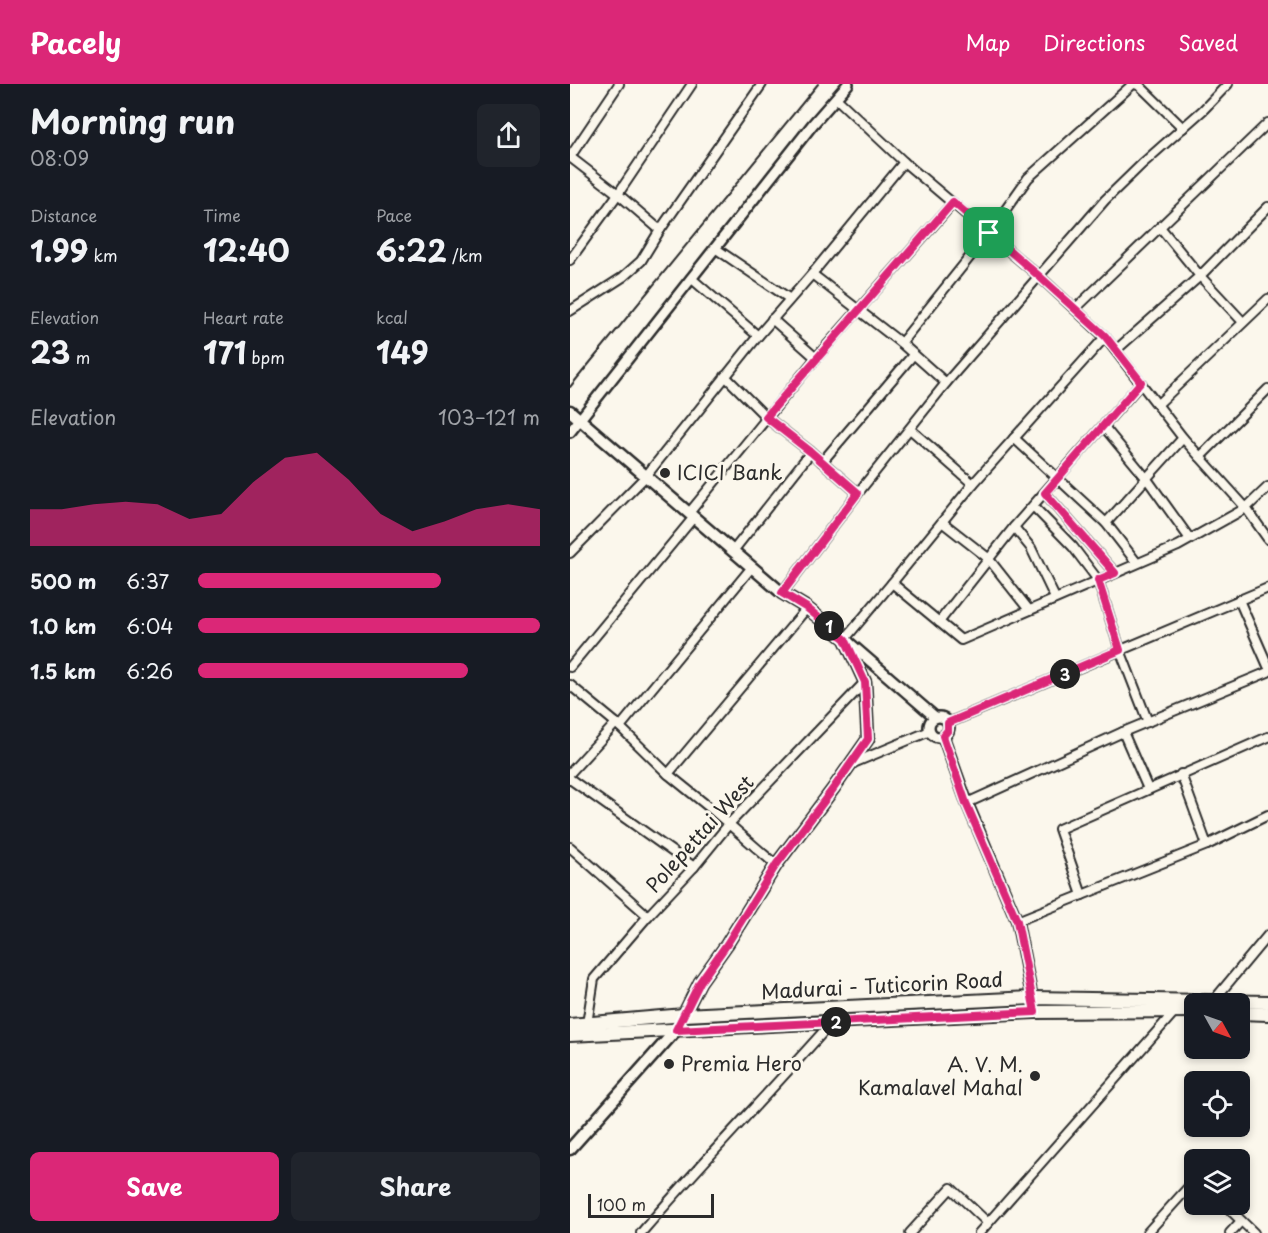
<!DOCTYPE html>
<html lang="en">
<head>
<meta charset="utf-8">
<style>
  body { margin:0; font-family:"Playpen Sans",sans-serif; background:#20242c; color:#f1f3f6; height:100vh; display:flex; flex-direction:column; font-size:22px; white-space:nowrap }
  * { box-sizing:border-box; margin:0 }
  p { font-size:20px; color:#9ea1a6 }
  .icon { flex:none; width:33px; height:33px; fill:none; stroke:currentColor; stroke-width:2; stroke-linecap:round; stroke-linejoin:round }
  .map { position:relative; flex:1; overflow:hidden }
  .details { display:flex; flex-direction:column; background:#171b24; width:570px }
  .details>* { flex:none }
  .needle { width:39px; rotate:130deg }
  .controls { position:absolute; left:614px; top:909px; display:grid; gap:12px }
  .controls a { display:grid; place-items:center; width:66px; height:66px; border-radius:9px; background:#171b24; box-shadow:0 3px 9px #0003; font-size:30px }
  .scale { position:absolute; left:18px; bottom:15px; width:126px; box-sizing:border-box; padding-left:6px; border:3px solid #2b2b2b; border-top:0; font-size:16px; line-height:21px; white-space:nowrap; color:#2b2b2b; -webkit-text-stroke:4px #fbf7ec; paint-order:stroke }
  .pin { position:absolute; display:grid; place-items:center; width:51px; height:51px; color:#fff; margin:-26px; border-radius:12px; box-shadow:0 3px 9px #0006 }
  .km { position:absolute; width:30px; height:30px; margin:-15px; border-radius:50%; background:#222; color:#fff; font-size:16px; line-height:30px; text-align:center }
  .round { display:grid; place-items:center; flex:none; width:63px; height:63px; border-radius:9px; background:#20242c }
  .head { display:flex; align-items:center; justify-content:space-between; height:102px; padding:0 30px }
  h1 { font-size:33px; font-weight:700; line-height:45px }
  .figures { display:grid; grid-template-columns:repeat(3,1fr); gap:9px; height:102px; padding:6px 30px }
  .figures div { display:grid; align-content:center }
  .figures b { font-size:30px; font-weight:700 }
  .figures small { font-size:16px; font-weight:400 }
  .figures p { font-size:16px }
  .chart { height:168px; padding:12px 30px }
  .chart p { display:flex; justify-content:space-between }
  .chart svg { width:100%; height:108px; margin-top:6px; fill:#db2777; opacity:.7 }
  .cta { display:flex; gap:12px; margin-top:auto; padding:12px 30px }
  .cta a { flex:1; height:69px; border-radius:9px; background:#db2777; color:#fff; font-size:24px; font-weight:700; line-height:69px; text-align:center }
  .cta a+a { background:#20242c; color:#f1f3f6 }
  ul { padding:0 30px; list-style:none; font-size:20px }
  li { display:grid; grid-template-columns:96px 72px 1fr; align-items:center; height:45px }
  li i { height:15px; border-radius:8px; background:#db2777 }
  header { display:flex; align-items:center; gap:36px; box-sizing:border-box; height:84px; padding:0 30px; background:#db2777; color:#fff }
  header strong { font-size:28px }
  nav { display:flex; gap:33px; margin-inline-start:auto; font-size:21px }
  main { display:flex; flex:1; min-height:0 }
  .map>svg:first-child { display:block }
  .lines { fill:none; stroke-linecap:round; stroke-linejoin:round }
  .minor-casing { stroke:#2b2b2b; stroke-width:12 }
  .tertiary-casing { stroke:#2b2b2b; stroke-width:14 }
  .secondary-casing { stroke:#2b2b2b; stroke-width:15 }
  .primary-casing { stroke:#2b2b2b; stroke-width:16 }
  .minor { stroke:#fbf7ec; stroke-width:8 }
  .tertiary { stroke:#fbf7ec; stroke-width:9 }
  .secondary { stroke:#fbf7ec; stroke-width:10 }
  .primary { stroke:#fbf7ec; stroke-width:12 }
  .rail { stroke:#2b2b2b; stroke-width:2 }
  .route-casing { stroke:#fff; stroke-width:12 }
  .route { stroke:#db2777; stroke-width:8 }
  .poi-dot { fill:#2b2b2b; stroke:#fbf7ec; stroke-width:2 }
  .labels { text-anchor:middle; stroke-width:6; stroke-linejoin:round; paint-order:stroke }
  .poi-label { font-size:20px; fill:#2b2b2b; stroke:#fbf7ec; text-anchor:start }
  .street-label { font-size:20px; fill:#2b2b2b; stroke:#fbf7ec }
</style>
</head>
<body>
<header>
<strong>Pacely</strong>
<nav><a>Map</a><a>Directions</a><a>Saved</a></nav>
</header>
<main>
<section class="details">
<div class="head"><div><h1>Morning run</h1><p>08:09</p></div><a class="round"><svg class="icon" aria-label="share" viewBox="0 0 24 24"><path d="M12 15V3M7 8l5-5 5 5M5 13v7h14v-7"/></svg></a></div>
<div class="figures">
<div><p>Distance</p><b>1.99<small> km</small></b></div>
<div><p>Time</p><b>12:40</b></div>
<div><p>Pace</p><b>6:22<small> /km</small></b></div>
</div>
<div class="figures">
<div><p>Elevation</p><b>23<small> m</small></b></div>
<div><p>Heart rate</p><b>171<small> bpm</small></b></div>
<div><p>kcal</p><b>149</b></div>
</div>
<div class="chart"><p><span>Elevation</span>103–121 m</p>
<svg viewBox="0 0 160 44" preserveAspectRatio="none"><path d="M0 44V29L10 29L20 27L30 26L40 27L50 33L60 31L70 18L80 8L90 6L100 17L110 31L120 38L130 34L140 29L150 27L160 29V44z"/></svg>
</div>
<ul>
<li><b>500 m</b>6:37<i style="width:71%"></i></li>
<li><b>1.0 km</b>6:04<i style="width:100%"></i></li>
<li><b>1.5 km</b>6:26<i style="width:79%"></i></li>
</ul>
<div class="cta"><a>Save</a><a>Share</a></div>
</section>
<div class="map">
<svg width="698" height="1149" viewBox="0 0 698 1149">
  <rect width="100%" height="100%" fill="#fbf7ec"/>
  <filter id="ink" filterUnits="userSpaceOnUse"><feTurbulence type="fractalNoise" baseFrequency=".0167" numOctaves="2"/><feDisplacementMap in="SourceGraphic" scale="12" xChannelSelector="R" yChannelSelector="G"/><feConvolveMatrix kernelMatrix="1 2 1 2 8 2 1 2 1" color-interpolation-filters="sRGB"/></filter>
  <g filter="url(#ink)">
    <g class="lines">
      <defs>
        <g id="minor">
          <polyline points="565,0 570,2 613,44"/>
          <polyline points="266,14 334,78 470,193 535,253 613,354 676,424 698,455"/>
          <polyline points="0,73 48,110 90,146"/>
          <polyline points="0,73 49,0"/>
          <polyline points="590,143 630,192 673,238"/>
          <polyline points="145,164 220,215"/>
          <polyline points="0,176 48,110 122,0"/>
          <polyline points="242,190 334,78"/>
          <polyline points="121,194 188,252"/>
          <polyline points="505,225 698,39"/>
          <polyline points="0,227 53,193 71,177 90,146 192,0"/>
          <polyline points="202,235 246,274"/>
          <polyline points="331,259 419,149 458,94 563,0"/>
          <polyline points="546,266 630,192 698,123"/>
          <polyline points="155,292 196,333 241,368 288,409"/>
          <polyline points="376,299 535,116 572,80 633,26 658,0"/>
          <polyline points="588,320 698,215"/>
          <polyline points="534,343 577,395 620,455"/>
          <polyline points="340,345 403,400"/>
          <polyline points="444,354 536,439 567,479"/>
          <polyline points="630,373 698,305"/>
          <polyline points="252,378 343,271"/>
          <polyline points="475,409 545,489"/>
          <polyline points="463,422 503,463 528,496 550,566 578,638"/>
          <polyline points="119,429 246,274 383,119"/>
          <polyline points="372,438 418,474 459,526"/>
          <polyline points="536,439 613,354"/>
          <polyline points="444,443 461,464 485,514"/>
          <polyline points="163,467 241,368"/>
          <polyline points="0,469 76,392 188,252 242,190 331,259 376,299 288,409 212,509"/>
          <polyline points="322,499 403,400 535,253"/>
          <polyline points="669,516 698,582"/>
          <polyline points="369,538 444,443 571,299"/>
          <polyline points="275,555 322,499 391,556 608,462 676,424 698,403"/>
          <polyline points="0,583 124,433"/>
          <polyline points="0,601 46,639 98,690 145,728 206,781"/>
          <polyline points="378,639 698,504"/>
          <polyline points="50,643 182,483"/>
          <polyline points="553,648 578,705"/>
          <polyline points="281,680 360,647"/>
          <polyline points="0,689 46,639"/>
          <polyline points="98,690 237,524"/>
          <polyline points="611,690 637,761"/>
          <polyline points="0,695 124,783"/>
          <polyline points="397,719 553,648 698,588"/>
          <polyline points="0,763 78,832"/>
          <polyline points="512,811 489,745 698,653"/>
          <polyline points="447,837 637,761 698,731"/>
          <polyline points="644,916 698,851"/>
          <polyline points="17,940 24,895 78,832 124,783 159,740 295,598"/>
          <polyline points="654,1120 684,1149"/>
          <polyline points="418,1139 606,926"/>
          <path d="M71,1149C133,1077 199,1009 262,938"/>
          <polyline points="340,1149 381,1104 418,1139 409,1149"/>
          <polyline points="577,1149 624,1097"/>
          <polyline points="660,1149 671,1137"/>
        </g>
        <g id="tertiary">
          <polyline points="0,348 243,40 278,0"/>
          <polyline points="276,556 365,633"/>
          <circle cx="369" cy="643" r="10"/>
          <polyline points="373,652 397,719 447,837 465,928"/>
        </g>
        <polyline id="secondary" points="0,327 212,509 237,524 275,555 295,598 298,655 263,705 206,781 157,860 130,898 106,946 0,1065"/>
        <g id="primary">
          <polyline points="669,929 698,930"/>
          <polyline points="0,941 114,931 462,914 698,918"/>
          <polyline points="0,951 465,928 624,927"/>
        </g>
      </defs>
      <use href="#minor" class="minor-casing"/>
      <use href="#tertiary" class="tertiary-casing"/>
      <use href="#secondary" class="secondary-casing"/>
      <use href="#primary" class="primary-casing"/>
      <use href="#minor" class="minor"/>
      <use href="#tertiary" class="tertiary"/>
      <use href="#secondary" class="secondary"/>
      <use href="#primary" class="primary"/>
      <polyline class="rail" points="0,303 248,0"/>
    </g>
  </g>
  <g class="lines" filter="url(#ink)">
    <defs>
      <polygon id="route" points="383,118 470,193 535,252 571,298 475,409 545,489 528,496 550,566 378,639 378,646 373,652 396,719 447,837 465,928 106,946 130,898 157,860 206,781 263,705 298,655 295,598 275,555 237,524 212,509 288,409 241,368 196,333"/>
    </defs>
    <use href="#route" class="route-casing"/>
    <use href="#route" class="route"/>
  </g>
  <g class="poi-dot">
    <circle cx="95" cy="389" r="6"/>
    <circle cx="99" cy="980" r="6"/>
    <circle cx="465" cy="992" r="6"/>
  </g>
  <g class="labels">
    <g class="poi-label">
      <text x="107" y="396">ICICI Bank</text>
      <text x="111" y="987">Premia Hero</text>
      <text x="453" y="988" text-anchor="end">A. V. M.<tspan x="453" dy="23">Kamalavel Mahal</tspan></text>
    </g>
    <g class="street-label">
      <text transform="translate(130 750) rotate(-48)" y="7">Polepettai West</text>
      <text transform="translate(312 902) rotate(-3)" y="7">Madurai - Tuticorin Road</text>
    </g>
  </g>
</svg>
<div class="controls">
<a><svg class="needle" viewBox="-14 -14 28 28"><path d="M0-13l5 13h-10z" fill="#e53935"/><path d="M0 13l5-13h-10z" fill="#9ea1a6"/></svg></a>
<a><svg class="icon" aria-label="locate" viewBox="0 0 24 24"><circle cx="12" cy="12" r="6"/><path d="M12 2v4M12 18v4M2 12h4M18 12h4"/></svg></a>
<a><svg class="icon" aria-label="layers" viewBox="0 0 24 24"><path d="M12 4l9 5-9 5-9-5zM3 14l9 5 9-5"/></svg></a>
</div>
<div class="scale">100 m</div>
<div class="pin" style="left:419px;top:149px;background:#1e9e55"><svg class="icon" aria-label="arrive" viewBox="0 0 24 24"><path d="M6 21V4h12l-3 4 3 4H6"/></svg></div>
<b class="km" style="left:259px;top:542px">1</b>
<b class="km" style="left:266px;top:938px">2</b>
<b class="km" style="left:495px;top:590px">3</b>
</div>
</main>
</body>
</html>
